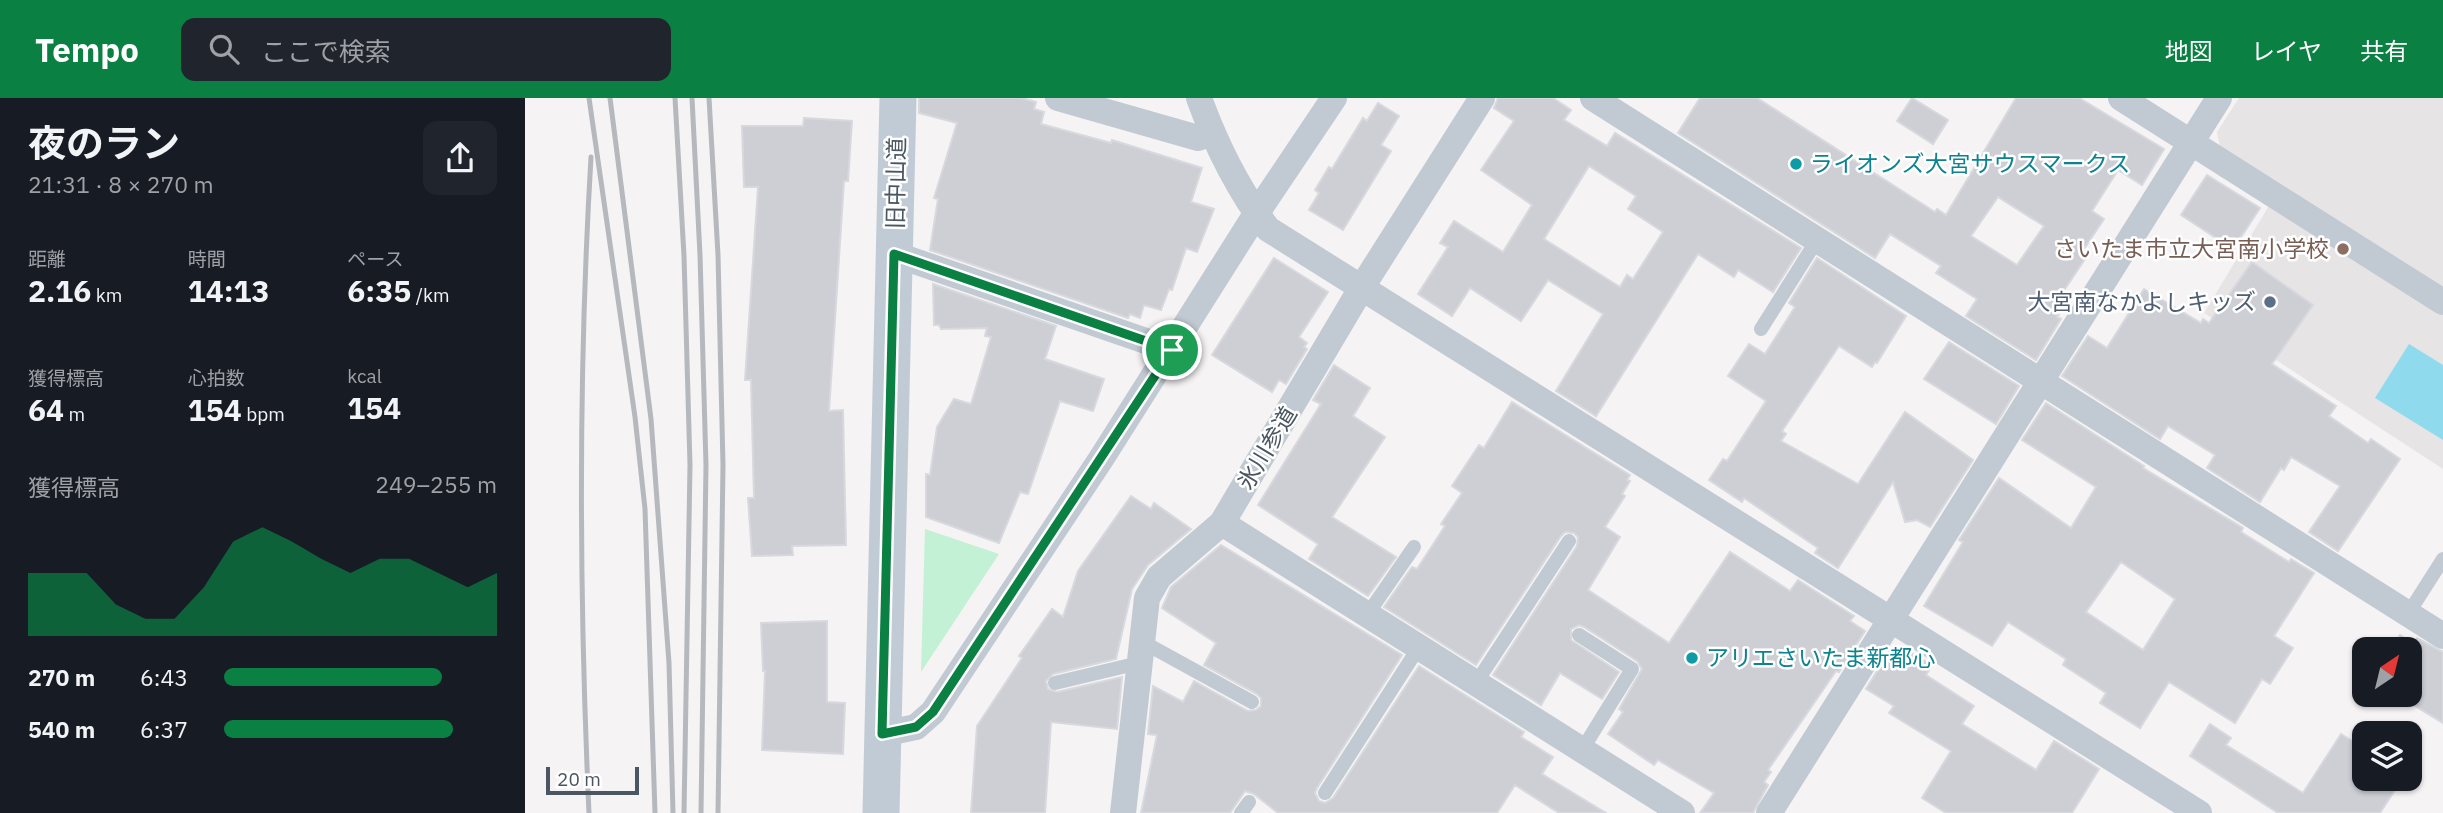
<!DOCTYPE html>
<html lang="ja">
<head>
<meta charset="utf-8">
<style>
  body { margin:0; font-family:"IBM Plex Sans","Noto Sans JP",sans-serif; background:#20242c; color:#f1f3f6; height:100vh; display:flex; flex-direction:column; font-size:26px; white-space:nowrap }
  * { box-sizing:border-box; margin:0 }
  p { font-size:23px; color:#9ea1a6 }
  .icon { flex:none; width:38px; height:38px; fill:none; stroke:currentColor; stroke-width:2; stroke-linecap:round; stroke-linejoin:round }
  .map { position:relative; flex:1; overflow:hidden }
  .drawer { display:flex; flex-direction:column; background:#171b24; width:525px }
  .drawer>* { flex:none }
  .needle { width:46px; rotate:35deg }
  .buttons { position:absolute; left:1827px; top:539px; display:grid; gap:14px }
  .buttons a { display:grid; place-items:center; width:70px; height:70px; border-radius:14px; background:#171b24; box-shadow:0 2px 5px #0004; font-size:35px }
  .scale { position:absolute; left:21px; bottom:18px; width:93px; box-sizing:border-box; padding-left:7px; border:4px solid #4a5661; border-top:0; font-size:19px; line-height:24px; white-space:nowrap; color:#4a5661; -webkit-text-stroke:5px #fff; paint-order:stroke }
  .pin { position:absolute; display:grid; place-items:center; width:60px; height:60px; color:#fff; margin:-30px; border:4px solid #fff; border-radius:50%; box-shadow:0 2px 7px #0007 }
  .round { display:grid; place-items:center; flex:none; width:74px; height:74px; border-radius:14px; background:#20242c }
  .head { display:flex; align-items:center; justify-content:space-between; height:119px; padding:0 28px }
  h1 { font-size:38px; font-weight:700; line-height:52px }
  .figures { display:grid; grid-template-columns:repeat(3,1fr); gap:10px; height:119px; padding:7px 28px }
  .figures div { display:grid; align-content:center }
  .figures b { font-size:30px; font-weight:700 }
  .figures small { font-size:19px; font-weight:400 }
  .figures p { font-size:19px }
  .chart { height:196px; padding:14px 28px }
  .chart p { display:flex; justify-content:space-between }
  .chart svg { width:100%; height:126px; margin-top:7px; fill:#0b8043; opacity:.7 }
  ul { padding:0 28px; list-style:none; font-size:23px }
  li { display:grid; grid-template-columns:112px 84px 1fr; align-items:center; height:52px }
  li i { height:18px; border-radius:9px; background:#0b8043 }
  header { display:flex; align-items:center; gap:42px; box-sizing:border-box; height:98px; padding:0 35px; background:#0b8043; color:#fff }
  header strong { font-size:33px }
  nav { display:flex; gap:38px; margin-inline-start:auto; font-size:24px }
  .search { width:490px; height:63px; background:#20242c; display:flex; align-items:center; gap:18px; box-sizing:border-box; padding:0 24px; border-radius:14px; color:#9ea1a6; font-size:26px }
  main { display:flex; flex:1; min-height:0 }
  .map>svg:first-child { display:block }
  .education { fill:#e6e4e5 }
  .green { fill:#c3f1d5 }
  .water { fill:#90daee }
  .building { fill:#cdcfd5; stroke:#d7d9de; stroke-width:2; fill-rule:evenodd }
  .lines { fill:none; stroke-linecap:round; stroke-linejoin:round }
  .lane { stroke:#c1cad2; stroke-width:14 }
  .street { stroke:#c1cad2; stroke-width:26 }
  .secondary { stroke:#c1cbd6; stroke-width:37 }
  .rail { stroke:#b5b8bd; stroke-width:5 }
  .route-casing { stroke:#fff; stroke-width:14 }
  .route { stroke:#0b8043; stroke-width:9 }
  .culture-dot { fill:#0f9aa8; stroke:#fff; stroke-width:2.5 }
  .education-dot { fill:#8d6e63; stroke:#fff; stroke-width:2.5 }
  .service-dot { fill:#5c6f8a; stroke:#fff; stroke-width:2.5 }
  .labels { text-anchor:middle; stroke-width:5; stroke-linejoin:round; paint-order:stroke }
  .culture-label { font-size:23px; fill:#0d838f; stroke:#fff; text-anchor:start }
  .street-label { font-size:23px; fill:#4a5661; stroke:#fff }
  .education-label { font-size:23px; fill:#785e54; stroke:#fff; text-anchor:end }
  .service-label { font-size:23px; fill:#4e5e75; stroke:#fff; text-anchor:end }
</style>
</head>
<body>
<header>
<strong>Tempo</strong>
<div class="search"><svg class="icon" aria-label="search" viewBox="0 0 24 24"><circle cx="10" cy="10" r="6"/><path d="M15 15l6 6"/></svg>ここで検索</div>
<nav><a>地図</a><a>レイヤ</a><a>共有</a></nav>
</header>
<main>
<section class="drawer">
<div class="head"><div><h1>夜のラン</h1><p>21:31 · 8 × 270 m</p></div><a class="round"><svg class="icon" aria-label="share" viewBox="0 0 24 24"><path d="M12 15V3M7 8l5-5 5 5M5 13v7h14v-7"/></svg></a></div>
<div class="figures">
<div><p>距離</p><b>2.16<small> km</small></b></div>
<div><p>時間</p><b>14:13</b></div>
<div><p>ペース</p><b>6:35<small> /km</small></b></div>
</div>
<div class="figures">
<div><p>獲得標高</p><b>64<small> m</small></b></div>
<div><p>心拍数</p><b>154<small> bpm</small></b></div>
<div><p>kcal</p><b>154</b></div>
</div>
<div class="chart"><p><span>獲得標高</span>249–255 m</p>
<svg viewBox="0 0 160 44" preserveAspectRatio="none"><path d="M0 44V22L10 22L20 22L30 33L40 38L50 38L60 27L70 11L80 6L90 11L100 17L110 22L120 17L130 17L140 22L150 27L160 22V44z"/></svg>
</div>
<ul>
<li><b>270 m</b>6:43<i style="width:80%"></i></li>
<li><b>540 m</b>6:37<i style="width:84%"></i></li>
</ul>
</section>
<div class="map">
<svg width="1918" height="715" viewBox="0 0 1918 715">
  <rect width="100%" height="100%" fill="#f5f3f3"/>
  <polygon class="education" points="1714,0 1918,0 1918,371 1679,215 1756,88 1695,49 1692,34"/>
  <polygon class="green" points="400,431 474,456 396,574"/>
  <polygon class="water" points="1884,246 1918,267 1918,342 1850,300"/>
  <g class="building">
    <polygon points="394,0 496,0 511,4 509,11 519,14 516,26 586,45 587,42 677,70 666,104 689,111 672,154 661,150 647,192 644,191 636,212 619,207 615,220 605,216 603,220 405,152 413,101 409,100 432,25 394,15"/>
    <path d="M973,0H1028L1046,12L1039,22L1082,48L1090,35L1276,150L1248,194L1213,172L1209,179L1173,156L1071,318L1031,293L1078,216L1023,182L996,223L945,190L927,218L893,196L923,149L915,145L929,123L978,154L1007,107L956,72L989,23L969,10ZM1064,68L1111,98L1103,111L1138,134L1108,181L1102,177L1095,189L1019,141Z"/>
    <path d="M1175,0H1232L1410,114L1412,111L1421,117L1491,0H1554L1639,51L1617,87L1593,72L1567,113L1579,121L1557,154L1562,158L1538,194L1545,199L1532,219L1536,221L1511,262L1441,218L1452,201L1411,175L1416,168L1365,136L1350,160L1153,35ZM1473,99L1519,128L1492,167L1446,138Z"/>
    <polygon points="1387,0 1423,22 1408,46 1372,23"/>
    <polygon points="853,5 874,18 856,47 866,53 818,132 784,112 794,95 790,92 804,69 807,71 838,20 842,23"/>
    <polygon points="279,20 327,23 323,83 319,83 304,313 318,312 321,447 267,448 268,457 227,458 223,400 229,400 226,282 220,282 233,89 219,89 217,28 278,28"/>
    <polygon points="1682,77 1735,110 1708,151 1656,117"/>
    <polygon points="749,160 803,194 774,239 782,245 779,249 782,251 761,286 754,282 747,294 687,257"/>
    <polygon points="1292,160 1381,218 1352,265 1350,264 1347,269 1314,248 1257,333 1261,336 1256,343 1333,386 1380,314 1448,362 1405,429 1392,422 1380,424 1368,384 1313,470 1290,455 1293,450 1219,400 1217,404 1184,382 1198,361 1202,363 1241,303 1203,278 1224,246 1240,256 1270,209 1264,205"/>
    <polygon points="1727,164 1788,207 1747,266 1811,308 1804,318 1843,345 1846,341 1875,361 1813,453 1784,434 1815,388 1766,359 1759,372 1756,370 1735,404 1682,370 1690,357 1643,328 1635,341 1537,278 1563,238 1582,250 1619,191 1676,225 1678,221 1684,225"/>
    <polygon points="408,186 531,228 520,261 579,281 568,313 535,303 503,396 495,394 474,445 401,419 401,376 405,377 412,329 429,301 446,306 466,239 460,238 462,230 416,231 414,227 409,227"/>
    <polygon points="1424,244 1494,288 1471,326 1399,281"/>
    <polygon points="809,267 845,290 828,318 860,339 807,419 871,459 843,498 784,461 793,446 733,407 796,306 788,302"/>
    <polygon points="987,304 1105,377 1102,382 1105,383 1097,396 1100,398 1080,429 1095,439 1063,492 1144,545 1205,454 1265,493 1273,482 1329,518 1325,523 1340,533 1314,574 1311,573 1243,672 1246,674 1239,684 1243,687 1228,715 1175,715 1189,695 1133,662 1129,667 1083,636 1098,614 1094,611 1117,571 1112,563 1059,529 1054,527 1046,531 1046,542 1094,574 1077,601 1035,575 1016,607 968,577 1052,448 1053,439 1049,435 1040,434 1036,438 951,567 859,509 887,469 892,471 920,428 916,426 937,395 927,388 954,347 959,350"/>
    <path d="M1521,305L1619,368L1618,370L1718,430L1716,434L1764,464L1766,461L1789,475L1749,538L1768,550L1745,586L1737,581L1710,625L1644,584L1615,630L1575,605L1581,595L1538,567L1541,561L1483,524L1467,548L1399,508L1438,444L1434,442L1474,380L1546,430L1571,389L1497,342ZM1596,464L1650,501L1618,552L1561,514Z"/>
    <polygon points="606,398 626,411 629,405 666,431 623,467 607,491 591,561 528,576 521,583 523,591 532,594 597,579 592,631 526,624 520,715 446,715 452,628 497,560 494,558 527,511 538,519 553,473"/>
    <polygon points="696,447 877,557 792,690 790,695 794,703 800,705 808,700 894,568 999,634 996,639 1028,659 1017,676 1081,715 1034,715 990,687 972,715 753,715 729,696 720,693 705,715 616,715 632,637 623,636 628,588 658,604 669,583 723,613 731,612 736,608 736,600 732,596 679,567 691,545 637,510 646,489"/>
    <polygon points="302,523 302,604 320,605 318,656 237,652 240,573 238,573 236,525"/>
    <polygon points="1875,537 1888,545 1892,540 1918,554 1918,625 1872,597 1885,597 1885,551 1866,551"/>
    <polygon points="1364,554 1379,563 1385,554 1407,567 1401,577 1449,608 1437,626 1511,672 1529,643 1574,671 1547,715 1421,715 1397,700 1426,653 1364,615 1369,608 1341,591"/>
    <polygon points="1685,626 1706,640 1701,647 1778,695 1816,636 1839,650 1839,681 1877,681 1855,715 1753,715 1665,658"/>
  </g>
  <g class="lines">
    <g class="lane">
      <polyline points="1236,231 1292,142"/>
      <polyline points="1883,516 1918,461"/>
      <polyline points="842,517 889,449"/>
      <polyline points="1054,537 1107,571 1057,652"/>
      <polyline points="616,543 727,604"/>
      <polyline points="530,585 614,565"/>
      <polyline points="951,585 1044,443"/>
      <polyline points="800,695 894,549"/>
      <polyline points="716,715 724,704"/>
    </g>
    <g class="street">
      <polyline points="533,0 673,40 687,34"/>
      <path d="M674,0C691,47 713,91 743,131L1674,715"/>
      <polyline points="1068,0 1918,538"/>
      <polyline points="1596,0 1918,204"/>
      <polyline points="369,156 647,252"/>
      <polyline points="697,425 1157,715"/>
      <polyline points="357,636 391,629 408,614 576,361 731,116 809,0"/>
      <polyline points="598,715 622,500 634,479 697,425 837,189 957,0"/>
      <polyline points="1244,715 1694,0"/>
    </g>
    <polyline class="secondary" points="356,715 373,0"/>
    <g class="rail">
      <polyline points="64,0 110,319 120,411 130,715"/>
      <polyline points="85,0 126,321 144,565 148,715"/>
      <polyline points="150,0 159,158 165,367 159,715"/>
      <polyline points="167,0 175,157 181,367 176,715"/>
      <polyline points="184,0 193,157 198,367 193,715"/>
      <path d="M64,715C54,496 53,278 66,59"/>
    </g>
  </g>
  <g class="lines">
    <defs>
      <polygon id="route" points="369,156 647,252 408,614 391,629 357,636"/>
    </defs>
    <use href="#route" class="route-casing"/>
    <use href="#route" class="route"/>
  </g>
  <g class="culture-dot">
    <circle cx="1271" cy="66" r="7"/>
    <circle cx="1167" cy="560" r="7"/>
  </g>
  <circle class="education-dot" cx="1818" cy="151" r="7"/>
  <circle class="service-dot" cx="1745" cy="204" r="7"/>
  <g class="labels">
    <g class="culture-label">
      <text x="1285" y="74">ライオンズ大宮サウスマークス</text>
      <text x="1181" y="568">アリエさいたま新都心</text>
    </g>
    <g class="street-label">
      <text transform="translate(371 85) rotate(-89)" y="8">旧中山道</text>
      <text transform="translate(742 350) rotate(-59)" y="8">氷川参道</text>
    </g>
    <g class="education-label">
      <text x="1804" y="159">さいたま市立大宮南小学校</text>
    </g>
    <g class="service-label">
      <text x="1731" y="212">大宮南なかよしキッズ</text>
    </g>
  </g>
</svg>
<div class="buttons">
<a><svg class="needle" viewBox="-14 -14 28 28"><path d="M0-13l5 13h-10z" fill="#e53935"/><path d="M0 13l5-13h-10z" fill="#9ea1a6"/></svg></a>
<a><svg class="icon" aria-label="layers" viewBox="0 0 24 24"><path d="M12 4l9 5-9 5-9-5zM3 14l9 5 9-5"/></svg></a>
</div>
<div class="scale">20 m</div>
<div class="pin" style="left:647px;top:252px;background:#1e9e55"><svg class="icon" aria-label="arrive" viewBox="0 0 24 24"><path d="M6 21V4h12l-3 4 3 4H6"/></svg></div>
</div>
</main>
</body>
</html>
